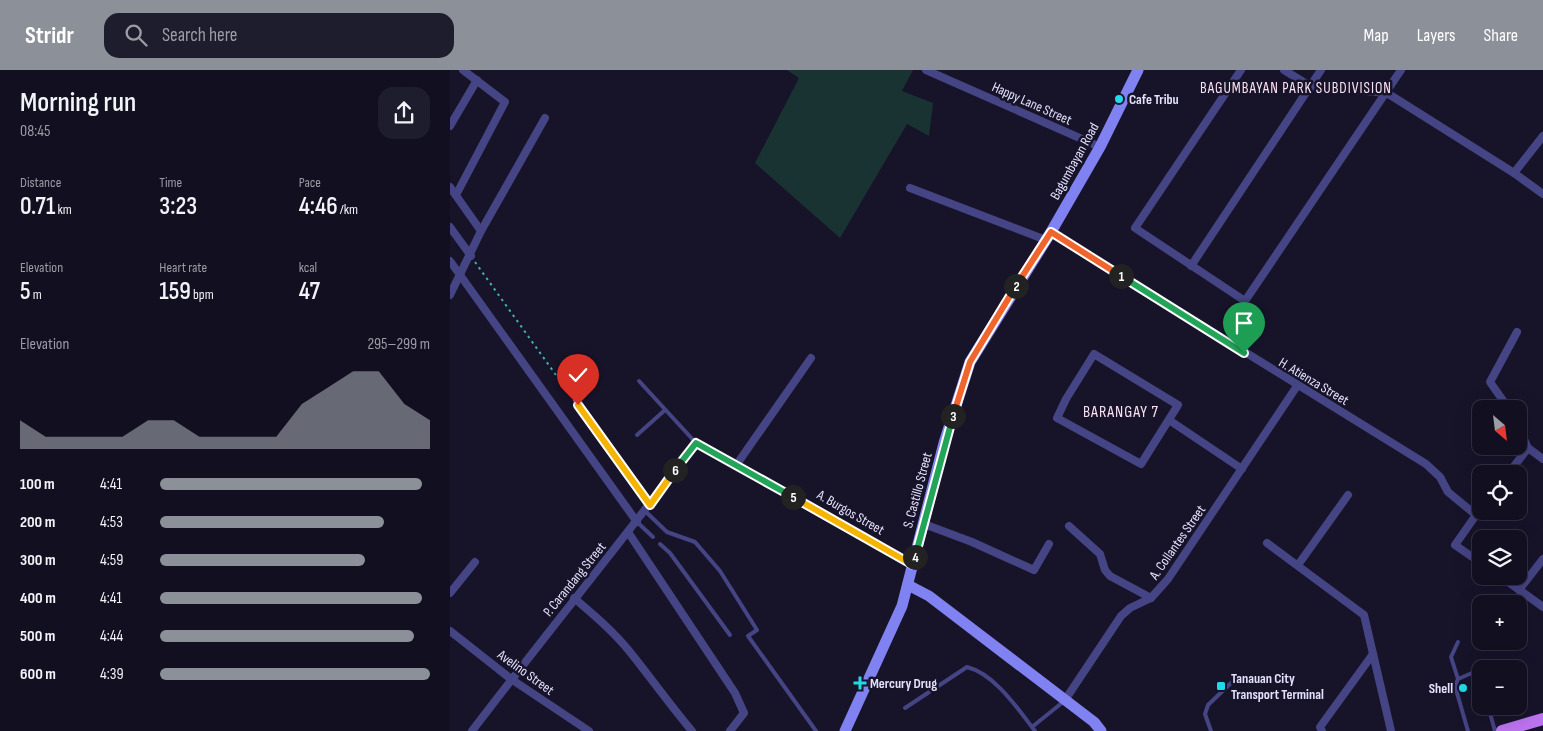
<!DOCTYPE html>
<html lang="en">
<head>
<meta charset="utf-8">
<style>
  body { margin:0; font-family:"Sofia Sans Condensed",sans-serif; background:#1e1d2d; color:#f1f3f6; height:100vh; display:flex; flex-direction:column; font-size:19px; white-space:nowrap }
  * { box-sizing:border-box; margin:0 }
  p { font-size:16px; color:#9c9ca5 }
  .icon { flex:none; width:28px; height:28px; fill:none; stroke:currentColor; stroke-width:2; stroke-linecap:round; stroke-linejoin:round }
  .map { position:relative; flex:1; overflow:hidden }
  .sheet { display:flex; flex-direction:column; background:#110f20; width:450px }
  .sheet>* { flex:none }
  .needle { width:32px; rotate:152deg }
  .controls { position:absolute; left:1022px; top:330px; display:grid; gap:10px }
  .controls a { display:grid; place-items:center; width:55px; height:55px; border-radius:10px; background:#110f20; box-shadow:0 5px 20px #0002,0 0 0 1px #302f3e; font-size:25px }
  .pin { position:absolute; display:grid; place-items:center; width:42px; height:42px; color:#fff; margin:-51px -21px; border-radius:50% 50% 50% 0; rotate:-45deg; box-shadow:0 0 5px #0007 }
  .pin .icon { rotate:45deg }
  .km { position:absolute; width:25px; height:25px; margin:-12px; border-radius:50%; background:#222; color:#fff; font-size:14px; line-height:25px; text-align:center }
  .round { display:grid; place-items:center; flex:none; width:52px; height:52px; border-radius:15px; background:#1e1d2d }
  .summary { display:flex; align-items:center; justify-content:space-between; height:85px; padding:0 20px }
  h1 { font-size:28px; font-weight:600; line-height:38px }
  .figures { display:grid; grid-template-columns:repeat(3,1fr); gap:8px; height:85px; padding:5px 20px }
  .figures div { display:grid; align-content:center }
  .figures b { font-size:25px; font-weight:600 }
  .figures small { font-size:14px; font-weight:400 }
  .figures p { font-size:14px }
  .chart { height:140px; padding:10px 20px }
  .chart p { display:flex; justify-content:space-between }
  .chart svg { width:100%; height:90px; margin-top:5px; fill:#8c9099; opacity:.7 }
  ul { padding:0 20px; list-style:none; font-size:16px }
  li { display:grid; grid-template-columns:80px 60px 1fr; align-items:center; height:38px }
  li i { height:12px; border-radius:6px; background:#8c9099 }
  header { display:flex; align-items:center; gap:30px; box-sizing:border-box; height:70px; padding:0 25px; background:#8c9099; color:#fff }
  header strong { font-size:24px }
  nav { display:flex; gap:28px; margin-inline-start:auto; font-size:18px }
  .search { width:350px; height:45px; background:#1e1d2d; display:flex; align-items:center; gap:12px; box-sizing:border-box; padding:0 18px; border-radius:15px; color:#9c9ca5; font-size:19px }
  main { display:flex; flex:1; min-height:0 }
  .map>svg:first-child { display:block }
  .green { fill:#183332 }
  .lines { fill:none; stroke-linecap:round; stroke-linejoin:round }
  .path { stroke:#3eb2a7; stroke-width:2; stroke-dasharray:2.5 4; stroke-linecap:butt }
  .lane { stroke:#454484; stroke-width:4 }
  .street { stroke:#454484; stroke-width:8 }
  .secondary { stroke:#8182f2; stroke-width:11 }
  .primary { stroke:#bd73f0; stroke-width:12 }
  .split-1-casing { stroke:#fff; stroke-width:10 }
  .split-2-casing { stroke:#fff; stroke-width:10 }
  .split-3-casing { stroke:#fff; stroke-width:10 }
  .split-4-casing { stroke:#fff; stroke-width:10 }
  .split-5-casing { stroke:#fff; stroke-width:10 }
  .split-6-casing { stroke:#fff; stroke-width:10 }
  .split-7-casing { stroke:#fff; stroke-width:10 }
  .split-1 { stroke:#22a559; stroke-width:6 }
  .split-2 { stroke:#f0652b; stroke-width:6 }
  .split-3 { stroke:#f0652b; stroke-width:6 }
  .split-4 { stroke:#22a559; stroke-width:6 }
  .split-5 { stroke:#f5b400; stroke-width:6 }
  .split-6 { stroke:#22a559; stroke-width:6 }
  .split-7 { stroke:#f5b400; stroke-width:6 }
  .poi-dot { fill:#21dae8; stroke:#17142a; stroke-width:2 }
  .labels { text-anchor:middle; stroke-width:5; stroke-linejoin:round; paint-order:stroke }
  .poi-label { font-size:14px; font-weight:bold; fill:#e3e0fc; stroke:#17142a; text-anchor:start }
  .street-label { font-size:14px; fill:#e3e0fc; stroke:#17142a }
  .neighbourhood-label { font-size:15px; letter-spacing:1px; fill:#fce2f3; stroke:#17142a }
  .quarter-label { font-size:16px; letter-spacing:1px; fill:#fce2f3; stroke:#17142a }
</style>
</head>
<body>
<header>
<strong>Stridr</strong>
<div class="search"><svg class="icon" aria-label="search" viewBox="0 0 24 24"><circle cx="10" cy="10" r="6"/><path d="M15 15l6 6"/></svg>Search here</div>
<nav><a>Map</a><a>Layers</a><a>Share</a></nav>
</header>
<main>
<section class="sheet">
<div class="summary"><div><h1>Morning run</h1><p>08:45</p></div><a class="round"><svg class="icon" aria-label="share" viewBox="0 0 24 24"><path d="M12 15V3M7 8l5-5 5 5M5 13v7h14v-7"/></svg></a></div>
<div class="figures">
<div><p>Distance</p><b>0.71<small> km</small></b></div>
<div><p>Time</p><b>3:23</b></div>
<div><p>Pace</p><b>4:46<small> /km</small></b></div>
</div>
<div class="figures">
<div><p>Elevation</p><b>5<small> m</small></b></div>
<div><p>Heart rate</p><b>159<small> bpm</small></b></div>
<div><p>kcal</p><b>47</b></div>
</div>
<div class="chart"><p><span>Elevation</span>295–299 m</p>
<svg viewBox="0 0 160 44" preserveAspectRatio="none"><path d="M0 44V30L10 38L20 38L30 38L40 38L50 30L60 30L70 38L80 38L90 38L100 38L110 22L120 14L130 6L140 6L150 22L160 30V44z"/></svg>
</div>
<ul>
<li><b>100 m</b>4:41<i style="width:97%"></i></li>
<li><b>200 m</b>4:53<i style="width:83%"></i></li>
<li><b>300 m</b>4:59<i style="width:76%"></i></li>
<li><b>400 m</b>4:41<i style="width:97%"></i></li>
<li><b>500 m</b>4:44<i style="width:94%"></i></li>
<li><b>600 m</b>4:39<i style="width:100%"></i></li>
</ul>
</section>
<div class="map">
<svg width="1093" height="661" viewBox="0 0 1093 661">
  <rect width="100%" height="100%" fill="#17142a"/>
  <polygon class="green" points="337,0 463,0 452,21 483,33 479,66 457,54 390,168 305,93 349,8"/>
  <g class="lines">
    <polyline class="path" points="25,192 194,428"/>
    <g class="lane">
      <polyline points="189,311 246,373"/>
      <polyline points="187,365 215,340"/>
      <polyline points="195,441 217,462 245,472 270,501 307,560 298,566 366,661"/>
      <polyline points="187,452 203,467"/>
      <polyline points="210,474 220,483 280,565"/>
      <polyline points="1008,572 1001,587 1008,609"/>
      <polyline points="1038,636 1045,661"/>
      <path d="M455,638L517,597C545,604 568,639 585,661"/>
      <polyline points="582,657 613,632"/>
      <polyline points="761,661 755,644 758,635 782,612"/>
      <polyline points="1018,661 1005,616 1008,609 1022,603 1028,605 1031,615"/>
    </g>
    <g class="street">
      <polyline points="476,0 650,77"/>
      <polyline points="791,0 685,158 795,231 951,0"/>
      <polyline points="834,0 860,16 937,23 1064,103 1093,124"/>
      <polyline points="0,56 27,10"/>
      <polyline points="1064,103 1093,66"/>
      <polyline points="0,117 31,161"/>
      <polyline points="460,118 596,170"/>
      <polyline points="6,125 55,32 13,0"/>
      <polyline points="0,157 21,186"/>
      <polyline points="601,162 976,394 990,407 998,422 1026,445"/>
      <polyline points="0,191 187,452"/>
      <polyline points="741,196 871,0"/>
      <polyline points="0,225 31,161 95,48"/>
      <polygon points="644,284 728,335 691,394 607,348 616,329"/>
      <polyline points="1059,339 1040,312 1067,262"/>
      <polyline points="719,350 792,399"/>
      <polyline points="1069,359 1078,378 1093,389"/>
      <polyline points="287,394 361,288"/>
      <polyline points="1058,404 1078,378"/>
      <polyline points="1031,438 1005,475 1031,493"/>
      <polyline points="474,454 522,472 584,500 599,474"/>
      <polyline points="619,456 650,484 655,500 660,506 701,528"/>
      <polyline points="178,462 285,623 294,643 280,661"/>
      <polyline points="817,473 914,545 941,661"/>
      <polyline points="848,495 898,425"/>
      <polyline points="1050,506 1093,537"/>
      <polyline points="1069,520 1093,489"/>
      <polyline points="0,523 25,492"/>
      <path d="M124,528C144,545 164,562 180,582C201,608 220,635 242,661"/>
      <polyline points="0,561 61,609 139,661"/>
      <polyline points="615,630 671,546 680,538 701,528 718,509 847,316"/>
      <path d="M22,661C96,564 173,470 246,373L463,495"/>
      <polyline points="872,661 870,657 923,584"/>
    </g>
    <g class="secondary">
      <polyline points="458,515 479,526 644,652 651,661"/>
      <polyline points="395,661 452,536 494,373 520,292 601,162 650,77 688,0"/>
    </g>
    <polyline class="primary" points="1052,661 1093,649"/>
  </g>
  <g class="lines">
    <defs>
      <polyline id="split-1" points="671,206 794,283"/>
      <polyline id="split-2" points="566,216 601,162 671,206"/>
      <polyline id="split-3" points="503,346 520,292 566,216"/>
      <polyline id="split-4" points="465,487 503,346"/>
      <polyline id="split-5" points="343,427 463,495 465,487"/>
      <polyline id="split-6" points="225,400 246,373 343,427"/>
      <polyline id="split-7" points="128,335 200,435 225,400"/>
    </defs>
    <use href="#split-1" class="split-1-casing"/>
    <use href="#split-2" class="split-2-casing"/>
    <use href="#split-3" class="split-3-casing"/>
    <use href="#split-4" class="split-4-casing"/>
    <use href="#split-5" class="split-5-casing"/>
    <use href="#split-6" class="split-6-casing"/>
    <use href="#split-7" class="split-7-casing"/>
    <use href="#split-1" class="split-1"/>
    <use href="#split-2" class="split-2"/>
    <use href="#split-3" class="split-3"/>
    <use href="#split-4" class="split-4"/>
    <use href="#split-5" class="split-5"/>
    <use href="#split-6" class="split-6"/>
    <use href="#split-7" class="split-7"/>
  </g>
  <g class="poi-dot">
    <circle cx="669" cy="29" r="5"/>
    <path d="M407.5 605.5h5v5h5v5h-5v5h-5v-5h-5v-5h5z"/>
    <rect x="766" y="611" width="10" height="10" rx="2.5"/>
    <circle cx="1013" cy="618" r="5"/>
  </g>
  <g class="labels">
    <g class="poi-label">
      <text x="679" y="34">Cafe Tribu</text>
      <text x="781" y="613">Tanauan City<tspan x="781" dy="16">Transport Terminal</tspan></text>
      <text x="420" y="618">Mercury Drug</text>
      <text x="1003" y="623" text-anchor="end">Shell</text>
    </g>
    <g class="street-label">
      <text transform="translate(582 33) rotate(24)" y="5">Happy Lane Street</text>
      <text transform="translate(624 91) rotate(-61)" y="5">Bagumbayan Road</text>
      <text transform="translate(864 311) rotate(31)" y="5">H. Atienza Street</text>
      <text transform="translate(467 420) rotate(-75)" y="5">S. Castillo Street</text>
      <text transform="translate(401 442) rotate(30)" y="5">A. Burgos Street</text>
      <text transform="translate(727 472) rotate(-55)" y="5">A. Collantes Street</text>
      <text transform="translate(124 509) rotate(-51)" y="5">P. Carandang Street</text>
      <text transform="translate(76 602) rotate(36)" y="5">Avelino Street</text>
    </g>
    <g class="neighbourhood-label">
      <text x="846" y="23">BAGUMBAYAN PARK SUBDIVISION</text>
    </g>
    <g class="quarter-label">
      <text x="671" y="347">BARANGAY 7</text>
    </g>
  </g>
</svg>
<div class="controls">
<a><svg class="needle" viewBox="-14 -14 28 28"><path d="M0-13l5 13h-10z" fill="#e53935"/><path d="M0 13l5-13h-10z" fill="#9c9ca5"/></svg></a>
<a><svg class="icon" aria-label="locate" viewBox="0 0 24 24"><circle cx="12" cy="12" r="6"/><path d="M12 2v4M12 18v4M2 12h4M18 12h4"/></svg></a>
<a><svg class="icon" aria-label="layers" viewBox="0 0 24 24"><path d="M12 4l9 5-9 5-9-5zM3 14l9 5 9-5"/></svg></a>
<a>+</a>
<a>−</a>
</div>
<div class="pin" style="left:794px;top:283px;background:#1e9e55"><svg class="icon" aria-label="arrive" viewBox="0 0 24 24"><path d="M6 21V4h12l-3 4 3 4H6"/></svg></div>
<div class="pin" style="left:128px;top:335px;background:#d93025"><svg class="icon" aria-label="check" viewBox="0 0 24 24"><path d="M5 12l5 5 9-10"/></svg></div>
<b class="km" style="left:671px;top:206px">1</b>
<b class="km" style="left:566px;top:216px">2</b>
<b class="km" style="left:503px;top:346px">3</b>
<b class="km" style="left:465px;top:487px">4</b>
<b class="km" style="left:343px;top:427px">5</b>
<b class="km" style="left:225px;top:400px">6</b>
</div>
</main>
</body>
</html>
